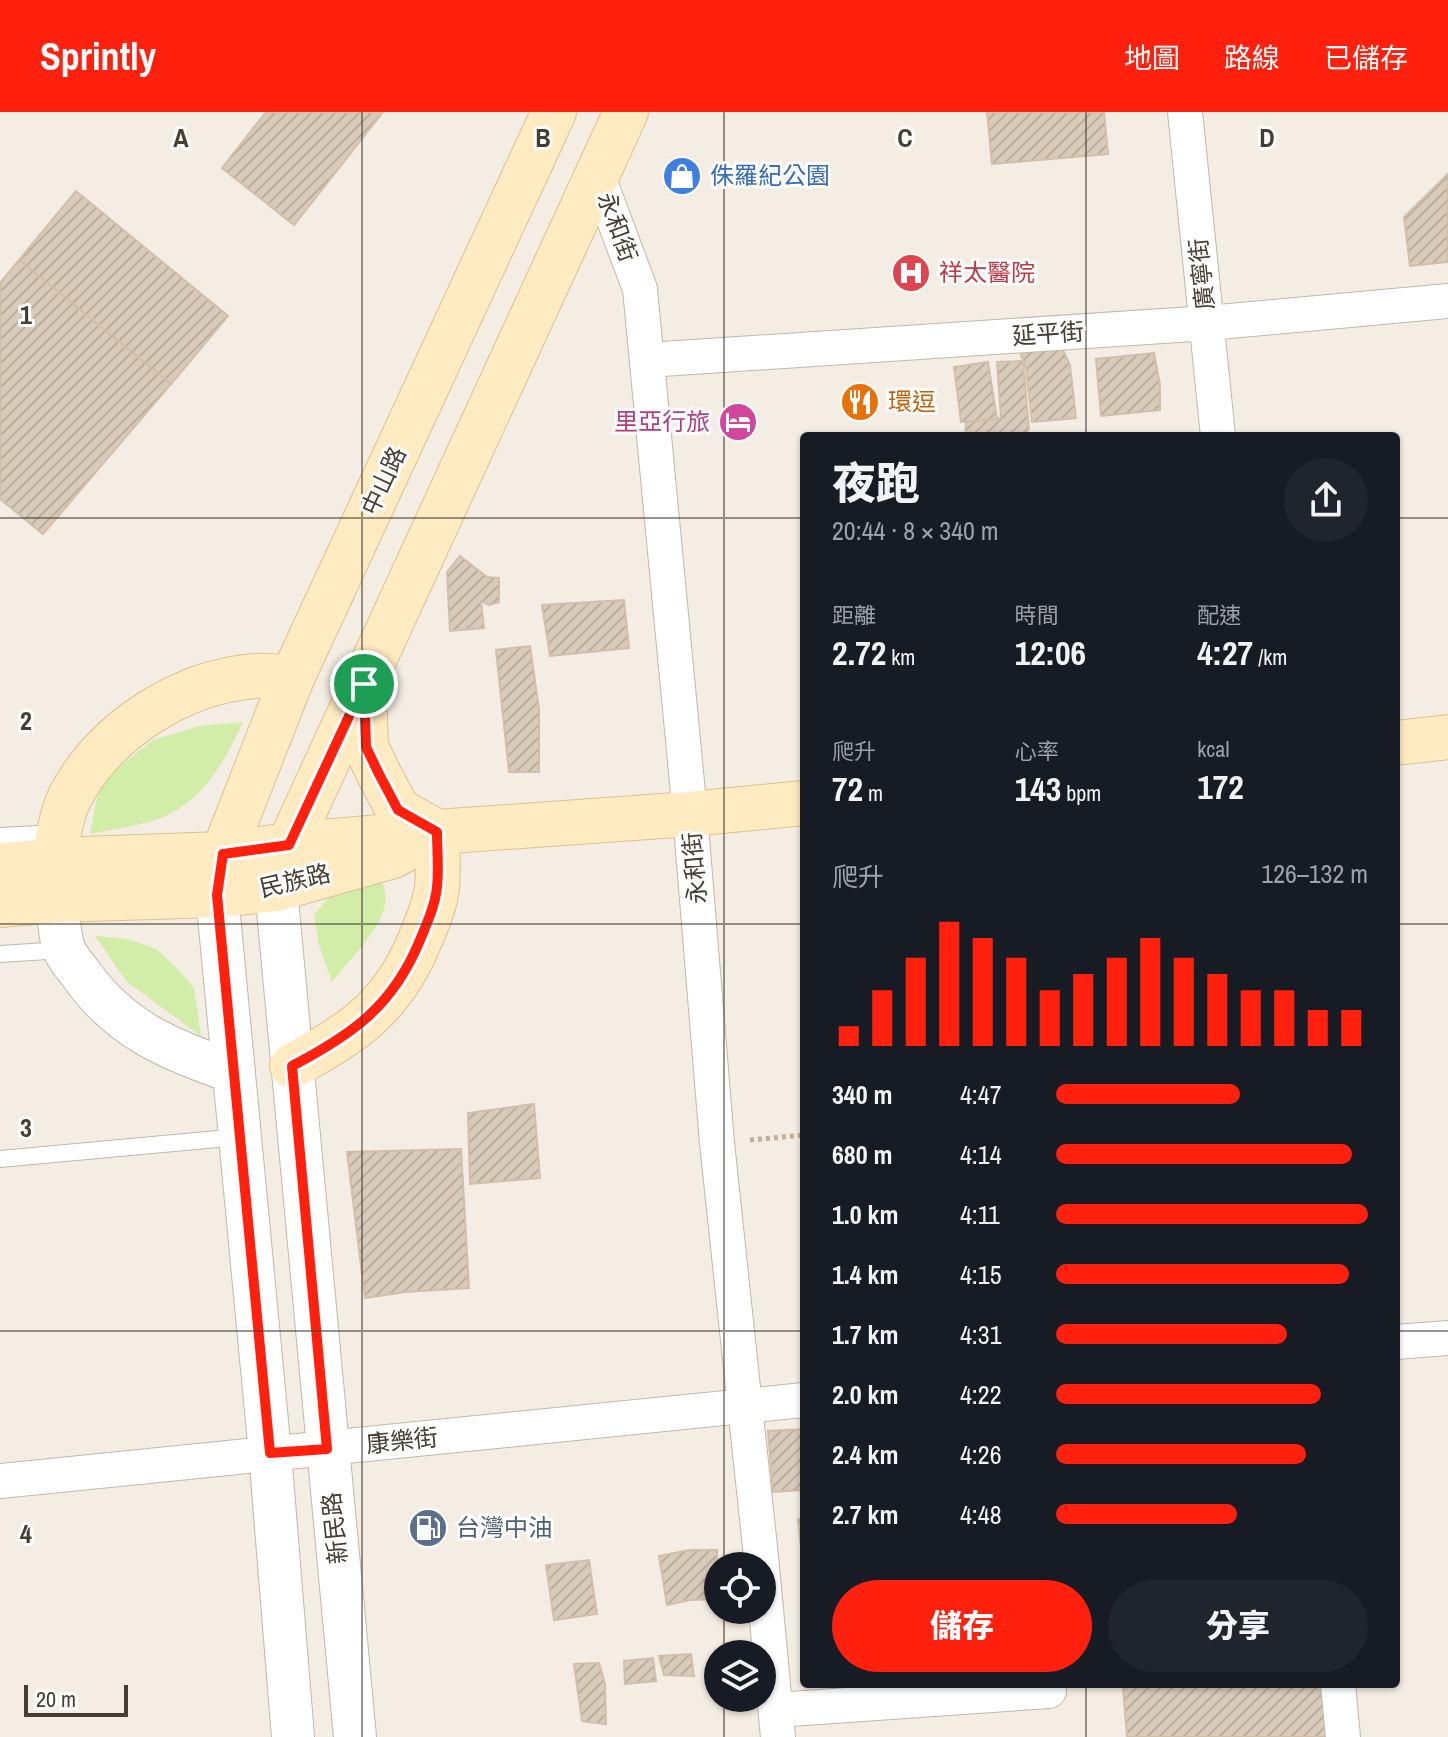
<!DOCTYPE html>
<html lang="zh-TW">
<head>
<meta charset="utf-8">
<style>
  body { margin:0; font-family:"Archivo Narrow","Noto Sans TC",sans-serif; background:#20242c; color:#f1f3f6; height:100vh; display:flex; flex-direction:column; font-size:30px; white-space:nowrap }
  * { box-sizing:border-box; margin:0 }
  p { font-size:26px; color:#9ea1a6 }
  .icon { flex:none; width:44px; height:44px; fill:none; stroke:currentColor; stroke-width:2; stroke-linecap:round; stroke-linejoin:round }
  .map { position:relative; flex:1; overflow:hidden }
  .details { position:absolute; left:800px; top:320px; width:600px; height:1256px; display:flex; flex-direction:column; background:#171b24; border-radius:8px; box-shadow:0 2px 6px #0004 }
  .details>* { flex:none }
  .tools { position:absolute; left:704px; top:1440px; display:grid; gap:16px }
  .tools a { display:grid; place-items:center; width:72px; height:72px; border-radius:50%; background:#171b24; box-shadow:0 2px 6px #0004; font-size:40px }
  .scale { position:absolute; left:24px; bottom:20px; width:104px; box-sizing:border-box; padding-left:8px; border:4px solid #463d33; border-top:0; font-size:22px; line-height:28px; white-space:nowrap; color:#463d33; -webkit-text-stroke:6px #fff; paint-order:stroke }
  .pin { position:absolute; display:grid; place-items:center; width:68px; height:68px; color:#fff; margin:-34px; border:4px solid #fff; border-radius:50%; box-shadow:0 2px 8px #0007 }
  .round { display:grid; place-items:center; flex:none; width:84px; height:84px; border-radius:42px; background:#20242c }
  .head { display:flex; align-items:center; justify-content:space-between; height:136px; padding:0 32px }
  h1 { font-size:44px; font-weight:800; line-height:60px }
  .metrics { display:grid; grid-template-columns:repeat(3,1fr); gap:12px; height:136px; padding:8px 32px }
  .metrics div { display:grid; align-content:center }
  .metrics b { font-size:34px; font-weight:800 }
  .metrics small { font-size:22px; font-weight:400 }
  .metrics p { font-size:22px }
  .chart { height:224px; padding:16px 32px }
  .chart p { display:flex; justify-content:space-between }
  .chart svg { width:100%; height:144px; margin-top:8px; stroke:#ff200e; stroke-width:6 }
  .cta { display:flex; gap:16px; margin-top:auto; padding:16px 32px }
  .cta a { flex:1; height:92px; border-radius:48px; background:#ff200e; color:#fff; font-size:32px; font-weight:800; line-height:92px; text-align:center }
  .cta a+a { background:#20242c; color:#f1f3f6 }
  ul { padding:0 32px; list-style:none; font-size:26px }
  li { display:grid; grid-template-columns:128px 96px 1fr; align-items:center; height:60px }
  li i { height:20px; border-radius:10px; background:#ff200e }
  header { display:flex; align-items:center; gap:48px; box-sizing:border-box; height:112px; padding:0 40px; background:#ff200e; color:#fff }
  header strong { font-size:38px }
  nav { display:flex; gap:44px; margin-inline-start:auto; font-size:28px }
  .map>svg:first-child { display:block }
  .grass { fill:#d2eda7 }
  .building { fill:url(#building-hatch); stroke:#d2bfaa; stroke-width:2 }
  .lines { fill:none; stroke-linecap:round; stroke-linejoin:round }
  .service-casing { stroke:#c3b7a8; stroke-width:18 }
  .minor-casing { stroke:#c3b7a8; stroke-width:36 }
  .tertiary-casing { stroke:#c3b7a8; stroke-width:44 }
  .secondary-casing { stroke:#dbc28f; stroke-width:46 }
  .path { stroke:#c3af94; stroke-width:5; stroke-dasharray:4 4; stroke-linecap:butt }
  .service { stroke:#fff; stroke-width:16 }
  .minor { stroke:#fff; stroke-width:34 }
  .tertiary { stroke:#fff; stroke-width:42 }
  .secondary { stroke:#ffebc1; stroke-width:44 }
  .route-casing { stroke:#fff; stroke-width:16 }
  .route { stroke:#ff200e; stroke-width:10 }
  .grid { fill:none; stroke:#463d33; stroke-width:2; stroke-opacity:0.55 }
  .labels { text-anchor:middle; stroke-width:6; stroke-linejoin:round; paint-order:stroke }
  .shop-label { font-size:24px; fill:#366cbe; stroke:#fff; text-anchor:start }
  .street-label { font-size:24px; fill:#463d33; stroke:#fff }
  .health-label { font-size:24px; fill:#be3a42; stroke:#fff; text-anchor:start }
  .food-label { font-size:24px; fill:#c56008; stroke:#fff; text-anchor:start }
  .hotel-label { font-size:24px; fill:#b23c85; stroke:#fff; text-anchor:end }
  .service-label { font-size:24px; fill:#4e5e75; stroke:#fff; text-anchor:start }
  .grid-label { font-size:26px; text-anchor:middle; font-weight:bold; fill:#463d33; stroke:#fff; stroke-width:6; stroke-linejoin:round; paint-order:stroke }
</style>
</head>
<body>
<header>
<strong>Sprintly</strong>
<nav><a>地圖</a><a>路線</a><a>已儲存</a></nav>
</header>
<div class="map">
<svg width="1448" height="1625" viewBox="0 0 1448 1625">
  <defs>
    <pattern id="building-hatch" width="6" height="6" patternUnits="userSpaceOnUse" patternTransform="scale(2)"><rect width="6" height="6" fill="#d9cbba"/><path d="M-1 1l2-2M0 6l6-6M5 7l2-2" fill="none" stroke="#bcafa0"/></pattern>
  </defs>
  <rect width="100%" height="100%" fill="#f4ede3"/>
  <g class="grass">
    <path d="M243,610C226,647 204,688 163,705C141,714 113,717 90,722L100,670L153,628L200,614Z"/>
    <path d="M379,762C383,772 387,782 385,792C381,818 348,849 332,870L319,833L314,803L332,781Z"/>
    <polygon points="95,824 127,827 156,837 177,856 194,876 201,924 127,870"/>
  </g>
  <g class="building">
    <polygon points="266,0 383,0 294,113 222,56"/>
    <polygon points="987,0 1104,0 1108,42 992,52"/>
    <polygon points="1448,62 1448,150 1410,154 1404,105"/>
    <polygon points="76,79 228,204 171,272 19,148"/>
    <polygon points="19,148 171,272 43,422 0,387 0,171"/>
    <polygon points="1062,236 1070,253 1076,306 1032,310 1026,256 1020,240"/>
    <polygon points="1154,241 1160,273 1160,298 1101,304 1096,247"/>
    <polygon points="1023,249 1029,317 1024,324 965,324 966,310 1001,306 997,250"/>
    <polygon points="988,250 997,307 961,310 954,255"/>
    <polygon points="460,444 487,465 499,466 499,490 489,493 481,489 484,516 450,519 447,460"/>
    <polygon points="624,488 629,536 550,544 542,493"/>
    <polygon points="530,534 539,597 539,660 509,660 496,538"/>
    <polygon points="534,992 540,1066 470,1072 468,1001"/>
    <polygon points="461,1037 469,1176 405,1180 365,1186 347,1040"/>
    <polygon points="804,1317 804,1378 773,1380 768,1319"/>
    <polygon points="804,1406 804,1462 798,1407"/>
    <polygon points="689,1438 717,1438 717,1487 690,1488 667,1493 659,1444"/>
    <polygon points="589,1448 597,1502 554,1508 546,1453"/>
    <polygon points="691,1542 694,1564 664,1563 659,1544"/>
    <polygon points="653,1546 656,1569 625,1572 624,1549"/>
    <polygon points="599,1551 605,1572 606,1612 582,1609 574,1552"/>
    <polygon points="1165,1572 1329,1572 1333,1625 1127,1625 1123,1576"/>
  </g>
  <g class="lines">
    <defs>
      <g id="service">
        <polyline points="0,724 58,721"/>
        <polyline points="0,842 62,838"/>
        <polyline points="0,1047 239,1025"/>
      </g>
      <g id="minor">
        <polyline points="1185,0 1218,324"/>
        <polyline points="598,65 640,177 690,702 717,1031 762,1454"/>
        <polyline points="647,248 1208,211 1448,189"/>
        <polyline points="1396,1230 1448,1226"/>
        <polyline points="0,1369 804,1288"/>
        <polyline points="762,1455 778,1625"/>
        <polyline points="1338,1572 1343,1625"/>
        <polyline points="776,1598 1049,1579"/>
      </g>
      <g id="tertiary">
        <polyline points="222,750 217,783 270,1341 293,1625"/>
        <polyline points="276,777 355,1625"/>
        <path d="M56,788C59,804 59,822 64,837C67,846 76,855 81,862C120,918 172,939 234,960"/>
      </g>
      <g id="secondary">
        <polyline points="1396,631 1448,625"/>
        <polyline points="223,742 292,566 554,0"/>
        <path d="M54,748C58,727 61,702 71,683C106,618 181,570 255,564C267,563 280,565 292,566"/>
        <polyline points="0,754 54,748 223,742 289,733 437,720 398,698 379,662 366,635 364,580"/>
        <polyline points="276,777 289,733 626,0"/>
        <polyline points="0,793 56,788 217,783 276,777 393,744 437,720 690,702 804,691"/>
        <path d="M292,954C353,922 393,894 420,828C427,811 435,794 437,775C439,757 437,738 437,720"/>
      </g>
    </defs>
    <use href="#service" class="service-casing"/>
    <use href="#minor" class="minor-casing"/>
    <use href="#tertiary" class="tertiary-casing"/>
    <use href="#secondary" class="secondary-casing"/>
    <polyline class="path" points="750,1028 804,1023"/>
    <use href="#service" class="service"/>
    <use href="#minor" class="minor"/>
    <use href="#tertiary" class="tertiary"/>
    <use href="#secondary" class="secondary"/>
  </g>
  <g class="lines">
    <defs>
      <path id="route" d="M364,572L366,635L379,662L398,698L437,720C437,738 439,757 437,775C435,794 427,811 420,828C393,894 353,922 292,954L327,1337L270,1341L217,783L223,742L289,733Z"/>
    </defs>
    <use href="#route" class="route-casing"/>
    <use href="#route" class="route"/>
  </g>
  <path class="grid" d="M362,0V1625M724,0V1454M1086,0V324M0,406H804M1396,406H1448M0,812H804M1396,812H1448M0,1219H804M1396,1219H1448M724,1498V1542M1086,1572V1625M724,1586V1625"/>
  <defs>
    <symbol id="shop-disc" viewBox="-11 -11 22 22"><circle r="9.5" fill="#3f7fe0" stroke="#fff"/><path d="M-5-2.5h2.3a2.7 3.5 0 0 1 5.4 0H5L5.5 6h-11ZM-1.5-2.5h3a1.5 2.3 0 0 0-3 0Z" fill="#fff"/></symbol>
    <symbol id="hospital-disc" viewBox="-11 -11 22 22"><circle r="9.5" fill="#e0444e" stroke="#fff"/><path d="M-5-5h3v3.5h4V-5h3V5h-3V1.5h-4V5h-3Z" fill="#fff"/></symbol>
    <symbol id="restaurant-disc" viewBox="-11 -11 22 22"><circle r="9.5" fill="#e8710a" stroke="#fff"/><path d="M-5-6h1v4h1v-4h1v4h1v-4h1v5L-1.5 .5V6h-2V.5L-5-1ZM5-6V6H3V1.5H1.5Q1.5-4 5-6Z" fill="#fff"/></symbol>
    <symbol id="hotel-disc" viewBox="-11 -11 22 22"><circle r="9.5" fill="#d1479c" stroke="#fff"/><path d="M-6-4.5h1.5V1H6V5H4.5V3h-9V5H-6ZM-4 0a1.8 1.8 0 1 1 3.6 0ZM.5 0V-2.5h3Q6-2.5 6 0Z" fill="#fff"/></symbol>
    <symbol id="fuel-disc" viewBox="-11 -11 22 22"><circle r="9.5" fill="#5c6f8a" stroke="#fff"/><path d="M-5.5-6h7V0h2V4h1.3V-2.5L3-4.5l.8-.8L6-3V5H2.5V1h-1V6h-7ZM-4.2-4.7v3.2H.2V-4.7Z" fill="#fff"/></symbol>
  </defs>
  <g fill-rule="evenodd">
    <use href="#shop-disc" x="660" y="42" width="44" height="44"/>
    <use href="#hospital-disc" x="889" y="139" width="44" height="44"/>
    <use href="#restaurant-disc" x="838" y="268" width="44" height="44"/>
    <use href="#hotel-disc" x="716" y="288" width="44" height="44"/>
    <use href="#fuel-disc" x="406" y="1394" width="44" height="44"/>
  </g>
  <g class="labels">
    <g class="shop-label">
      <text x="710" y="72">侏羅紀公園</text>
    </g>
    <g class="street-label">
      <text transform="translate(617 115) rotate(70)" y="8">永和街</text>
      <text transform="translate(1202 162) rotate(-96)" y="8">廣寧街</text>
      <text transform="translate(1048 222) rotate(-4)" y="8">延平街</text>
      <text transform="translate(384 369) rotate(-65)" y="8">中山路</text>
      <text transform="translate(695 756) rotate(-95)" y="8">永和街</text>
      <text transform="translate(295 769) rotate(-13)" y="8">民族路</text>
      <text transform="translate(402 1329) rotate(-6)" y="8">康樂街</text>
      <text transform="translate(335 1416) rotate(-96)" y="8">新民路</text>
    </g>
    <g class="health-label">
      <text x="939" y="169">祥太醫院</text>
    </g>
    <g class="food-label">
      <text x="888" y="298">環逗</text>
    </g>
    <g class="hotel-label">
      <text x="710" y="318">里亞行旅</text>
    </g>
    <g class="service-label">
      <text x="456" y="1424">台灣中油</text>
    </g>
  </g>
  <g class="grid-label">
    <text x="181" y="35">A</text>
    <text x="543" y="35">B</text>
    <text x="905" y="35">C</text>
    <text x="1267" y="35">D</text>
    <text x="26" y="212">1</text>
    <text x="26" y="618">2</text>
    <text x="26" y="1025">3</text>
    <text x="26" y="1431">4</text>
  </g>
</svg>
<div class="tools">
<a><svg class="icon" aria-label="locate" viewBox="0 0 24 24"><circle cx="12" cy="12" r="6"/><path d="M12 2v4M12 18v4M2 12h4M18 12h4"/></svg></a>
<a><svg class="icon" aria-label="layers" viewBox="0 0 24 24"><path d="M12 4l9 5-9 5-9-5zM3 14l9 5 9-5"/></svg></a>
</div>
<div class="scale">20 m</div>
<div class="pin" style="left:364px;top:572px;background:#1e9e55"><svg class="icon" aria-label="arrive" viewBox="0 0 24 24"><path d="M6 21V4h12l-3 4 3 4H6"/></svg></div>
<section class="details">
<div class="head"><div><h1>夜跑</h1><p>20:44 · 8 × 340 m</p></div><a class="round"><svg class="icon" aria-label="share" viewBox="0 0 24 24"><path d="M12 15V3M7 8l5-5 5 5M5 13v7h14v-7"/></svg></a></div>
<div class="metrics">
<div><p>距離</p><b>2.72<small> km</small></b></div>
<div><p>時間</p><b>12:06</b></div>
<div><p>配速</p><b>4:27<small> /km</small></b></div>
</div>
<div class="metrics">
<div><p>爬升</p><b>72<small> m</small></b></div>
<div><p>心率</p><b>143<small> bpm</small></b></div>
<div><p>kcal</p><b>172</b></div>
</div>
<div class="chart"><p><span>爬升</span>126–132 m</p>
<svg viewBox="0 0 160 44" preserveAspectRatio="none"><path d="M5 44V38M15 44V27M25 44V17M35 44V6M45 44V11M55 44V17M65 44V27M75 44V22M85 44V17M95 44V11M105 44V17M115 44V22M125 44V27M135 44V27M145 44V33M155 44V33"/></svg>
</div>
<ul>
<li><b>340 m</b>4:47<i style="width:59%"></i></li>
<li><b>680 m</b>4:14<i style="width:95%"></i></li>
<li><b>1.0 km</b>4:11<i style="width:100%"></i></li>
<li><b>1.4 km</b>4:15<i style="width:94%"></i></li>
<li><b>1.7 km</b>4:31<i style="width:74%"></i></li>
<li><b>2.0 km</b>4:22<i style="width:85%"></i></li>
<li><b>2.4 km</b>4:26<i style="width:80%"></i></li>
<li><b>2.7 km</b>4:48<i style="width:58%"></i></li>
</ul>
<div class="cta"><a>儲存</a><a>分享</a></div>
</section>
</div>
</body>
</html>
